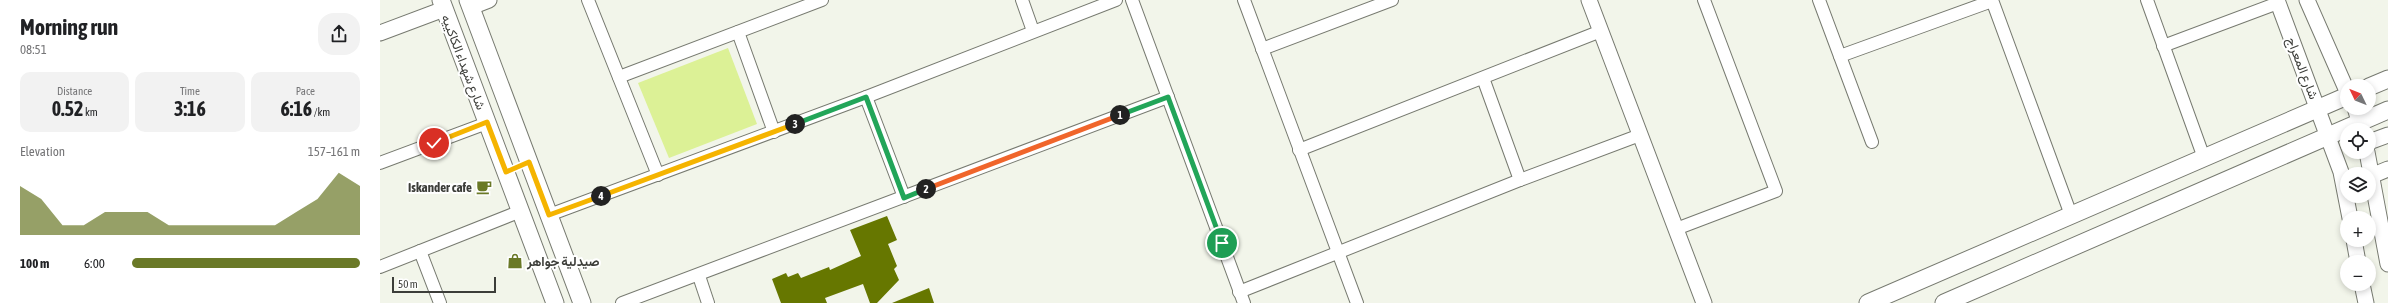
<!DOCTYPE html>
<html lang="en">
<head>
<meta charset="utf-8">
<style>
  body { margin:0; font-family:"Asap Condensed",Vazirmatn,sans-serif; background:#f2f2f2; color:#202124; height:100vh; display:flex; flex-direction:column; font-size:15px; white-space:nowrap }
  * { box-sizing:border-box; margin:0 }
  p { font-size:13px; color:#757577 }
  .icon { flex:none; width:22px; height:22px; fill:none; stroke:currentColor; stroke-width:2; stroke-linecap:round; stroke-linejoin:round }
  .map { position:relative; flex:1; overflow:hidden }
  .panel { display:flex; flex-direction:column; background:#fff; width:380px }
  .panel>* { flex:none }
  .needle { width:26px; rotate:313deg }
  .buttons { position:absolute; left:1960px; top:79px; display:grid; gap:8px }
  .buttons a { display:grid; place-items:center; width:36px; height:36px; border-radius:50%; background:#fff; box-shadow:0 2px 6px #0003; font-size:20px }
  .scale { position:absolute; left:12px; bottom:10px; width:104px; box-sizing:border-box; padding-left:4px; border:2px solid #3c3d39; border-top:0; font-size:11px; line-height:14px; white-space:nowrap; color:#3c3d39; -webkit-text-stroke:3px #fff; paint-order:stroke }
  .pin { position:absolute; display:grid; place-items:center; width:34px; height:34px; color:#fff; margin:-17px; border:2px solid #fff; border-radius:50%; box-shadow:0 1px 4px #0007 }
  .km { position:absolute; width:20px; height:20px; margin:-10px; border-radius:50%; background:#222; color:#fff; font-size:11px; line-height:20px; text-align:center }
  .round { display:grid; place-items:center; flex:none; width:42px; height:42px; border-radius:16px; background:#f2f2f2 }
  .head { display:flex; align-items:center; justify-content:space-between; height:68px; padding:0 20px }
  h1 { font-size:22px; font-weight:700; line-height:30px }
  .metrics { display:grid; grid-template-columns:repeat(3,1fr); gap:6px; height:68px; padding:4px 20px }
  .metrics div { display:grid; align-content:center; border-radius:10px; background:#f2f2f2; text-align:center }
  .metrics b { font-size:20px; font-weight:700 }
  .metrics small { font-size:11px; font-weight:400 }
  .metrics p { font-size:11px }
  .chart { height:112px; padding:8px 20px }
  .chart p { display:flex; justify-content:space-between }
  .chart svg { width:100%; height:72px; margin-top:4px; fill:#6a7927; opacity:.7 }
  ul { padding:0 20px; list-style:none; font-size:13px }
  li { display:grid; grid-template-columns:64px 48px 1fr; align-items:center; height:30px }
  li i { height:10px; border-radius:5px; background:#6a7927 }
  main { display:flex; flex:1; min-height:0 }
  .map>svg:first-child { display:block }
  .green { fill:#dcf196 }
  .building { fill:#670 }
  .lines { fill:none; stroke-linecap:round; stroke-linejoin:round }
  .minor-casing { stroke:#777a70; stroke-width:14 }
  .tertiary-casing { stroke:#777a70; stroke-width:17 }
  .secondary-casing { stroke:#777a70; stroke-width:19 }
  .minor { stroke:#fff; stroke-width:12 }
  .tertiary { stroke:#fff; stroke-width:15 }
  .secondary { stroke:#fff; stroke-width:17 }
  .split-1-casing { stroke:#fff; stroke-width:8 }
  .split-2-casing { stroke:#fff; stroke-width:8 }
  .split-3-casing { stroke:#fff; stroke-width:8 }
  .split-4-casing { stroke:#fff; stroke-width:8 }
  .split-5-casing { stroke:#fff; stroke-width:8 }
  .split-1 { stroke:#22a559; stroke-width:5 }
  .split-2 { stroke:#f0652b; stroke-width:5 }
  .split-3 { stroke:#22a559; stroke-width:5 }
  .split-4 { stroke:#f5b400; stroke-width:5 }
  .split-5 { stroke:#f5b400; stroke-width:5 }
  .labels { text-anchor:middle; stroke-width:4; stroke-linejoin:round; paint-order:stroke }
  .street-label { font-size:13px; fill:#3c3d39; stroke:#fff }
  .poi-label { font-size:13px; font-weight:bold; fill:#3c3d39; stroke:#fff; text-anchor:end }
</style>
</head>
<body>
<main>
<section class="panel">
<div class="head"><div><h1>Morning run</h1><p>08:51</p></div><a class="round"><svg class="icon" aria-label="share" viewBox="0 0 24 24"><path d="M12 15V3M7 8l5-5 5 5M5 13v7h14v-7"/></svg></a></div>
<div class="metrics">
<div><p>Distance</p><b>0.52<small> km</small></b></div>
<div><p>Time</p><b>3:16</b></div>
<div><p>Pace</p><b>6:16<small> /km</small></b></div>
</div>
<div class="chart"><p><span>Elevation</span>157–161 m</p>
<svg viewBox="0 0 160 44" preserveAspectRatio="none"><path d="M0 44V14L10 22L20 38L30 38L40 30L50 30L60 30L70 38L80 38L90 38L100 38L110 38L120 38L130 30L140 22L150 6L160 14V44z"/></svg>
</div>
<ul>
<li><b>100 m</b>6:00<i style="width:100%"></i></li>
</ul>
</section>
<div class="map">
<svg width="2008" height="303" viewBox="0 0 2008 303">
  <rect width="100%" height="100%" fill="#f2f5ea"/>
  <polygon class="green" points="348,48 377,124 289,158 258,83"/>
  <g class="building">
    <polygon points="507,216 517,240 508,244 517,266 514,269 519,280 497,303 490,303 483,284 445,298 447,303 401,303 392,279 406,273 408,277 418,273 421,278 449,267 450,270 481,256 470,230"/>
    <polygon points="549,288 554,303 512,303"/>
  </g>
  <g class="lines">
    <defs>
      <g id="minor">
        <polyline points="208,0 278,175"/>
        <polyline points="642,0 653,31"/>
        <polyline points="752,0 864,303"/>
        <polyline points="864,0 977,303"/>
        <polyline points="1439,0 1492,142"/>
        <polyline points="1612,0 1691,215"/>
        <polyline points="1767,0 1824,158"/>
        <polyline points="358,32 394,132"/>
        <polyline points="1783,46 1898,3"/>
        <polyline points="882,49 1012,0"/>
        <polyline points="1460,56 1612,1"/>
        <polyline points="239,77 442,0"/>
        <polyline points="1103,78 1140,180"/>
        <polyline points="486,97 524,197"/>
        <polyline points="919,150 1221,31"/>
        <polyline points="0,163 107,123"/>
        <polyline points="169,215 486,97 736,0"/>
        <polyline points="1296,229 1396,191 1324,0"/>
        <polyline points="40,251 60,303"/>
        <polyline points="0,267 141,211"/>
        <polyline points="319,276 328,303"/>
        <polyline points="859,292 1140,180 1260,135"/>
        <polyline points="242,303 788,97"/>
      </g>
      <g id="tertiary">
        <polyline points="1209,0 1324,303"/>
        <polyline points="1897,0 1961,172 1970,218"/>
        <polyline points="1927,0 1967,91"/>
        <polyline points="91,7 109,0"/>
        <polyline points="0,33 64,9"/>
        <polyline points="1975,108 1982,130"/>
        <polyline points="1989,142 2008,135"/>
        <polyline points="1987,152 2008,264"/>
        <polyline points="1991,176 2008,169"/>
        <polyline points="1974,240 1978,262"/>
        <polyline points="1982,284 1986,303"/>
      </g>
      <g id="secondary">
        <polyline points="61,0 175,303"/>
        <polyline points="88,0 202,303"/>
        <polyline points="1989,87 2008,79"/>
        <polyline points="1488,303 1967,96"/>
        <polyline points="1564,303 2008,110"/>
      </g>
    </defs>
    <use href="#minor" class="minor-casing"/>
    <use href="#tertiary" class="tertiary-casing"/>
    <use href="#secondary" class="secondary-casing"/>
    <use href="#minor" class="minor"/>
    <use href="#tertiary" class="tertiary"/>
    <use href="#secondary" class="secondary"/>
  </g>
  <g class="lines">
    <defs>
      <polyline id="split-1" points="740,115 788,97 842,243"/>
      <polyline id="split-2" points="546,189 740,115"/>
      <polyline id="split-3" points="415,124 486,97 524,198 546,189"/>
      <polyline id="split-4" points="221,196 415,124"/>
      <polyline id="split-5" points="54,143 107,122 126,172 149,162 169,215 221,196"/>
    </defs>
    <use href="#split-1" class="split-1-casing"/>
    <use href="#split-2" class="split-2-casing"/>
    <use href="#split-3" class="split-3-casing"/>
    <use href="#split-4" class="split-4-casing"/>
    <use href="#split-5" class="split-5-casing"/>
    <use href="#split-1" class="split-1"/>
    <use href="#split-2" class="split-2"/>
    <use href="#split-3" class="split-3"/>
    <use href="#split-4" class="split-4"/>
    <use href="#split-5" class="split-5"/>
  </g>
  <defs>
    <symbol id="cafe-bare" viewBox="-9 -9 18 18"><path d="M-5.5-4.5H6V0H3Q3 3.5 0 3.5H-2.5Q-5.5 3.5-5.5 0ZM3-3.2v2h1.7v-2ZM-6 4.5H4V6H-6Z" fill="#6a7927" stroke="#fff" stroke-width="2.5" paint-order="stroke"/></symbol>
    <symbol id="shop-bare" viewBox="-9 -9 18 18"><path d="M-5-2.5h2.3a2.7 3.5 0 0 1 5.4 0H5L5.5 6h-11ZM-1.5-2.5h3a1.5 2.3 0 0 0-3 0Z" fill="#6a7927" stroke="#fff" stroke-width="2.5" paint-order="stroke"/></symbol>
  </defs>
  <g fill-rule="evenodd">
    <use href="#cafe-bare" x="93" y="176" width="22" height="22"/>
    <use href="#shop-bare" x="124" y="250" width="22" height="22"/>
  </g>
  <g class="labels">
    <g class="street-label">
      <text transform="translate(84 62) rotate(69)" y="5">شارع شهداء الكاكييه</text>
      <text transform="translate(1923 68) rotate(69)" y="5">شارع المعراج</text>
    </g>
    <g class="poi-label">
      <text x="92" y="192">Iskander cafe</text>
      <text x="147" y="266" text-anchor="start">صيدلية جواهر</text>
    </g>
  </g>
</svg>
<div class="buttons">
<a><svg class="needle" viewBox="-14 -14 28 28"><path d="M0-13l5 13h-10z" fill="#e53935"/><path d="M0 13l5-13h-10z" fill="#757577"/></svg></a>
<a><svg class="icon" aria-label="locate" viewBox="0 0 24 24"><circle cx="12" cy="12" r="6"/><path d="M12 2v4M12 18v4M2 12h4M18 12h4"/></svg></a>
<a><svg class="icon" aria-label="layers" viewBox="0 0 24 24"><path d="M12 4l9 5-9 5-9-5zM3 14l9 5 9-5"/></svg></a>
<a>+</a>
<a>−</a>
</div>
<div class="scale">50 m</div>
<div class="pin" style="left:842px;top:243px;background:#1e9e55"><svg class="icon" aria-label="arrive" viewBox="0 0 24 24"><path d="M6 21V4h12l-3 4 3 4H6"/></svg></div>
<div class="pin" style="left:54px;top:143px;background:#d93025"><svg class="icon" aria-label="check" viewBox="0 0 24 24"><path d="M5 12l5 5 9-10"/></svg></div>
<b class="km" style="left:740px;top:115px">1</b>
<b class="km" style="left:546px;top:189px">2</b>
<b class="km" style="left:415px;top:124px">3</b>
<b class="km" style="left:221px;top:196px">4</b>
</div>
</main>
</body>
</html>
